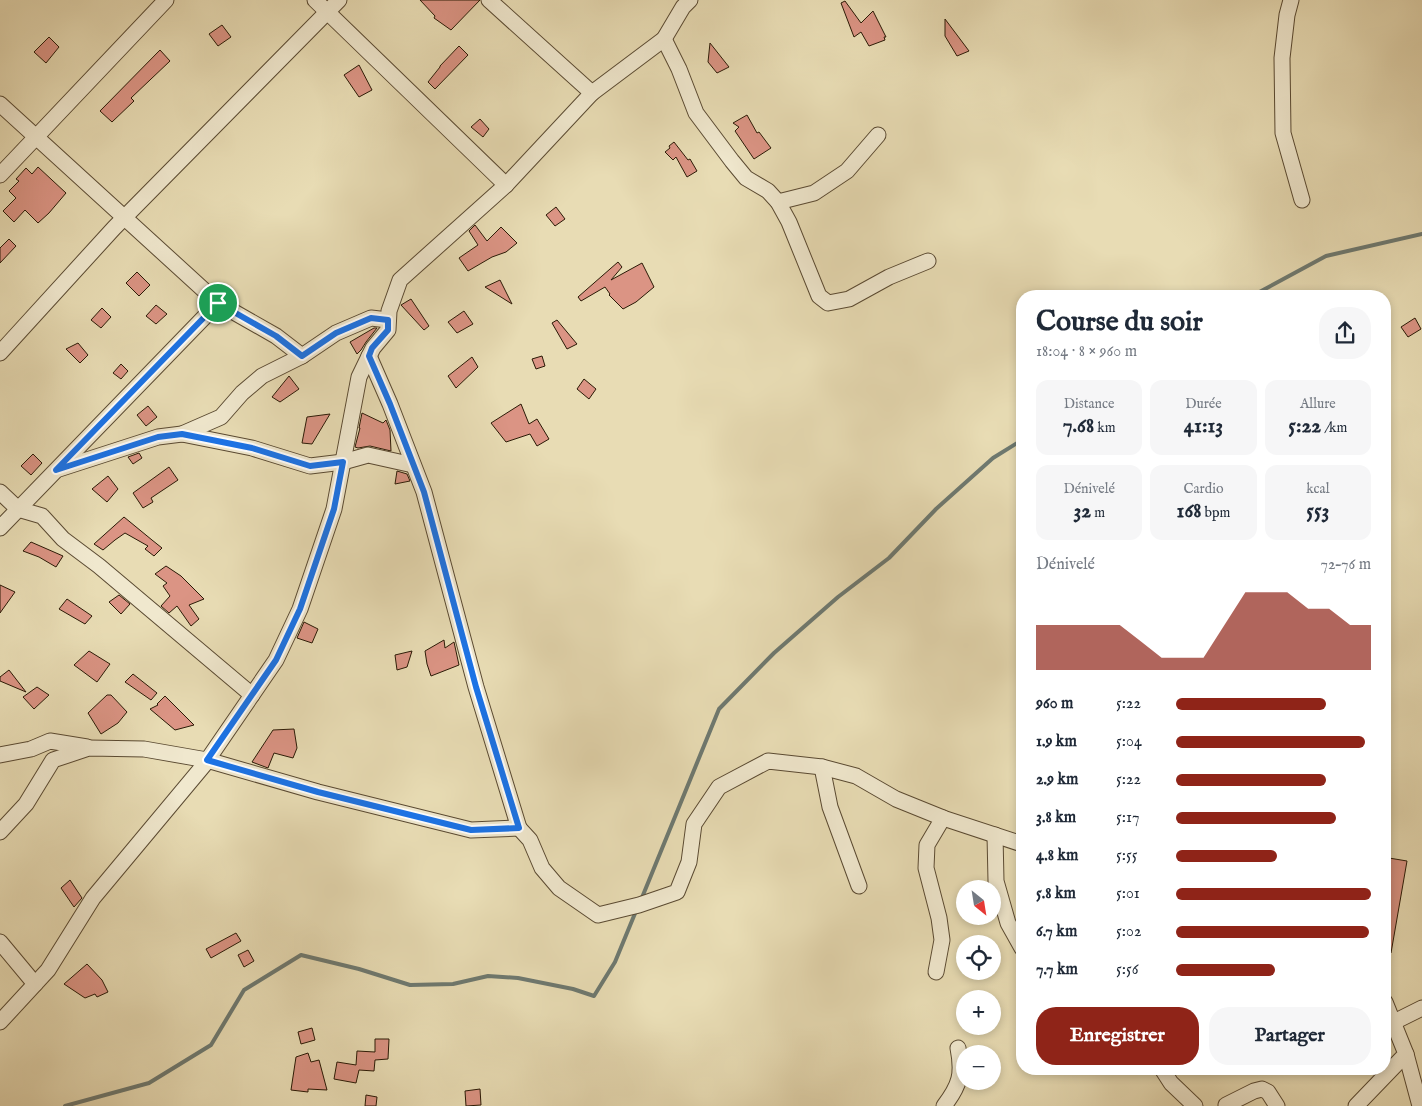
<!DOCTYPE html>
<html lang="fr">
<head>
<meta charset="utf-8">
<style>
  body { margin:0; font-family:"IM FELL English",serif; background:#f6f6f7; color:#1f2937; height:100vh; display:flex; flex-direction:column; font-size:19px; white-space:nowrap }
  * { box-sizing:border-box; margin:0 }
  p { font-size:16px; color:#747a83 }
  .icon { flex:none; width:28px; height:28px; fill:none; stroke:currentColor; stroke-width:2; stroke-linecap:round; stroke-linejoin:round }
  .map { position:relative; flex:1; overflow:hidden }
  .sheet { position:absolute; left:1016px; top:290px; width:375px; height:785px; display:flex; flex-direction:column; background:#fff; border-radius:20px; box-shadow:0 2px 8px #0003 }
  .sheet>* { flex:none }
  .needle { width:32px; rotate:150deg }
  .controls { position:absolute; left:956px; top:880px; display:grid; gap:10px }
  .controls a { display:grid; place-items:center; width:45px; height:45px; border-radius:50%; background:#fff; box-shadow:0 2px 8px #0003; font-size:25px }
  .pin { position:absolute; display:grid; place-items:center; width:42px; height:42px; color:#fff; margin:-21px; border:2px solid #fff; border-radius:50%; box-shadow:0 1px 5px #0007 }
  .round { display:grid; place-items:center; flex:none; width:52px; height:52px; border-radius:20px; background:#f6f6f7 }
  .summary { display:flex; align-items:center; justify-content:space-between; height:85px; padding:0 20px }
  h1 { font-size:28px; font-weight:800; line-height:38px }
  .figures { display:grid; grid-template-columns:repeat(3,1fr); gap:8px; height:85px; padding:5px 20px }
  .figures div { display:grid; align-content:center; border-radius:12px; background:#f6f6f7; text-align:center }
  .figures b { font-size:21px; font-weight:800 }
  .figures small { font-size:14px; font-weight:400 }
  .figures p { font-size:14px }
  .chart { height:140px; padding:10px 20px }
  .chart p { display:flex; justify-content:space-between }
  .chart svg { width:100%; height:90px; margin-top:5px; fill:#8f2418; opacity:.7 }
  .cta { display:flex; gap:10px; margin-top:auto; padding:10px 20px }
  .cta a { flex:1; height:58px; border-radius:20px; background:#8f2418; color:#fff; font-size:20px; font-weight:800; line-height:58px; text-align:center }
  .cta a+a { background:#f6f6f7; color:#1f2937 }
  ul { padding:0 20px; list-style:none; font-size:16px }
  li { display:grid; grid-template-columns:80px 60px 1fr; align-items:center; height:38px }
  li i { height:12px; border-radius:6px; background:#8f2418 }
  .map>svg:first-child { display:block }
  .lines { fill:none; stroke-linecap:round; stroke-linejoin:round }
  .stream { stroke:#6e7970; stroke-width:4 }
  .building { fill:#db9484; stroke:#2a1a06 }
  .minor-casing { stroke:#5a4a32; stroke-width:17 }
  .minor { stroke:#f0e8ce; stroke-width:15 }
  .route-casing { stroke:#fff; stroke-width:10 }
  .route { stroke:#1a73e8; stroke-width:6 }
</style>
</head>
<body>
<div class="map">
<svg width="1422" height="1106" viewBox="0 0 1422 1106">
  <rect width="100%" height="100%" fill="#e8dcb4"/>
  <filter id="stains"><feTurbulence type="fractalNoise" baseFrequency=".004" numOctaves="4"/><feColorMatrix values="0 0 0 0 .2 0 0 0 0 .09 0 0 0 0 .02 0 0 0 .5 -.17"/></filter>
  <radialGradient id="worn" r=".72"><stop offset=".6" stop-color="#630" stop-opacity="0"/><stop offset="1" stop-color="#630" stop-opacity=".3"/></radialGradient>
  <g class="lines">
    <g class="stream">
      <polyline points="1252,296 1326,256 1422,234"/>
      <polyline points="641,900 719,709 774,653 838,597 889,558 936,509 993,458 1022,440"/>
      <polyline points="65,1106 149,1083 211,1045 244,990 301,955 359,969 410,985 453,984 488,976 518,978 573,989 594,996 615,962 636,911"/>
    </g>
  </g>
  <g class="building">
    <polygon points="420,0 480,0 451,30 434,18 435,16"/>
    <polygon points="845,1 861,23 873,11 886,37 884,37 885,40 869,46 861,32 854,37 841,3"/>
    <polygon points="945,19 969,51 957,56 945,36"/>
    <polygon points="222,25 231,37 218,46 209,34"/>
    <polygon points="49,37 59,47 46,63 34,52"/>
    <polygon points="710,43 729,67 717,73 708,62"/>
    <polygon points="459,46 468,55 435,89 428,82 440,67 440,66"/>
    <polygon points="160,50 170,61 131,98 134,101 112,122 100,111"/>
    <polygon points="359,65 372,90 359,97 344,75"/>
    <polygon points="747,115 757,133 759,132 771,148 754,159 735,131 739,127 733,123"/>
    <polygon points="480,119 489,129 483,137 471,127"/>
    <polygon points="674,142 688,160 690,159 697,171 687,177 676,157 673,160 665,152 670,148 669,146"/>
    <polygon points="38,167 66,193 49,213 38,223 25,210 14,222 3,211 16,198 9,191 19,181 16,179 26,168 32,174"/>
    <polygon points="556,207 565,219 555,226 546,215"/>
    <polygon points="475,225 487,241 501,227 517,243 506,252 492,257 468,271 459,258 478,245 469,231"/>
    <polygon points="9,239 16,246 0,263 0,248"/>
    <polygon points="618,262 622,267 611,280 642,263 654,287 636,302 623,309 609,295 610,294 605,287 581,301 578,297"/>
    <polygon points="137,272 150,285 139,296 126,283"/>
    <polygon points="500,280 512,304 485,287"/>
    <polygon points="411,299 429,326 424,330 401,305"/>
    <polygon points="156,305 167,314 156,324 146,316"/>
    <polygon points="102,308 111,317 101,328 91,320"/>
    <polygon points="464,311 473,324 457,333 448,322"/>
    <polygon points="1415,318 1421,329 1408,337 1401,327"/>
    <polygon points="557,320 577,344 567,349 552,323"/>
    <polygon points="374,328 377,328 366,342 361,350 357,354 350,342"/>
    <polygon points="78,343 88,355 80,363 66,349"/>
    <polygon points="542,356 545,366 536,369 532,359"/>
    <polygon points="472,357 478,367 456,388 448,376"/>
    <polygon points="121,364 128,371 121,379 113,373"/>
    <polygon points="289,376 299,389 280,402 272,397"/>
    <polygon points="584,379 596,389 589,399 577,389"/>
    <polygon points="521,404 529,424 537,419 549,439 537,446 530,434 506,442 491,423"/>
    <polygon points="148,406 157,417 146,426 137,415"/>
    <polygon points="362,413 383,423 386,420 390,430 391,451 370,446 358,448 355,447 360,428 359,428"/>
    <polygon points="330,414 312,444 302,443 307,417"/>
    <polygon points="139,453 142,458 133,464 128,457"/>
    <polygon points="33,454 42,463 31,475 21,466"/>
    <polygon points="169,467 178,480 151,498 153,502 143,508 133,493"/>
    <polygon points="397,471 407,474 410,481 395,484"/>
    <polygon points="108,476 118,489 107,502 92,489"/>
    <polygon points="124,517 152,540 162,548 154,556 145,549 148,546 125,533 115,540 103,550 94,544"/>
    <polygon points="31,542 63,556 56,567 39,557 23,551"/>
    <polygon points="166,566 181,576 204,599 189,605 199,619 191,626 177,606 169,613 161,606 170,596 163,586 167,583 155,574"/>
    <polygon points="0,585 15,592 0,613"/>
    <polygon points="119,595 130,604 121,614 109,602"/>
    <polygon points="67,599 92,616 85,624 59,609"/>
    <polygon points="304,622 318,629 312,643 297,638"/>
    <polygon points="444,640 445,648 454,642 459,665 431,676 427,664 425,651"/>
    <polygon points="89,651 110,664 97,682 74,665"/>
    <polygon points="412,651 407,667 397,670 395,655"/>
    <polygon points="9,670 26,692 0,681 0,677"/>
    <polygon points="133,674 157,693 151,700 125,682"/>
    <polygon points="37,687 49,695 34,709 23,697"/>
    <polygon points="107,695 111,695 127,712 118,723 101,734 88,713"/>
    <polygon points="165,696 194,725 175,730 150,709 158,705 157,704"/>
    <polygon points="294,729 297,748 293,758 274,753 268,768 252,762 273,730"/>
    <polygon points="1389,858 1407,861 1391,953 1385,952 1385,882"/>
    <polygon points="70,880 82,898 74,907 61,888"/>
    <polygon points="236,933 241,941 211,958 206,949"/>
    <polygon points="248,950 254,961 244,967 238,955"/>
    <polygon points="87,964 102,980 108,992 97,997 95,994 85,998 64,984"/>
    <polygon points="312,1028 315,1040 301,1044 298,1032"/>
    <polygon points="375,1039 389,1039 388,1059 375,1060 374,1071 359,1070 356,1083 334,1079 337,1062 356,1065 357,1051 375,1052"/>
    <polygon points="308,1053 311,1062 319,1060 327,1090 308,1089 308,1092 291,1090 296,1057"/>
    <polygon points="480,1089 481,1105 466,1106 465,1091"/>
    <polygon points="366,1095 377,1097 376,1106 365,1106"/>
  </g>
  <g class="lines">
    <defs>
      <g id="minor">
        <polyline points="315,0 506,185"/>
        <polyline points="1291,0 1287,15 1282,58 1283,133 1302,200"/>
        <polyline points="664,39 679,69 696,113 732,161 746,178 768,191 778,202 789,222 819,296 828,303 849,299 889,277 928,261"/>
        <polyline points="592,93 664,39 683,7 690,0"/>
        <polyline points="0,104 218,303 276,336 302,356 336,333 371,318 388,320"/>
        <polyline points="0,175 166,0"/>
        <polyline points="778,202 814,193 847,171 878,135"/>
        <polyline points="0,353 114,228 339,0"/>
        <polyline points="182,434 252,448 310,466 343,462 368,455 413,465"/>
        <polyline points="59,469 158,437 182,434 221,417 242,393 262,376 302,356"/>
        <polyline points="0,492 18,509 42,516 63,539 99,566 252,695"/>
        <polyline points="0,528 218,303"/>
        <polyline points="0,755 31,749 50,741 87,747"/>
        <polyline points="822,767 830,807 859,886"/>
        <polyline points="519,828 530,840 542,868 559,888 598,915 639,905 677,892 689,862 694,824 719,787 768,761 822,767 856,776 896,799 943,818 1022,844"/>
        <polyline points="0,832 26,804 53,760 89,748 144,749 207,760 318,792 471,830 519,828 476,687 424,492 390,404 369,356"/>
        <polyline points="995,835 996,881 1008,923 1022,948"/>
        <polyline points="0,942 35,984"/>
        <polyline points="936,972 942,940 939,918 926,868 927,845 943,818"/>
        <polyline points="0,1022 48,970 93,898 204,765 276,660 300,609 334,509 359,377 373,348 388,330 389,311 400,280 506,185 592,93 489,0"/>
        <polyline points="1394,1022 1422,1008"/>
        <polyline points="1406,1054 1420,1106"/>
        <polyline points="1162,1069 1171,1083 1195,1106"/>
        <polyline points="1226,1105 1254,1091 1262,1089 1268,1092 1277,1106"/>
        <path d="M944,1106C960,1085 963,1074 958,1048"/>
        <polyline points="1356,1106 1406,1054 1385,1002"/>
      </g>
    </defs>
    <use href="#minor" class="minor-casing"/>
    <use href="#minor" class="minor"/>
  </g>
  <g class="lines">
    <defs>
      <polygon id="route" points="218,303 276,336 302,356 336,333 371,318 388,320 388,330 372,348 369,356 390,404 424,492 476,687 519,828 471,830 318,792 207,760 276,660 300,609 334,509 343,462 310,466 252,448 182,434 158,437 56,470"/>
    </defs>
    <use href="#route" class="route-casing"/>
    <use href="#route" class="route"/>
  </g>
  <rect width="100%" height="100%" filter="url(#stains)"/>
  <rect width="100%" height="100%" fill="url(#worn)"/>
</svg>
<div class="controls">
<a><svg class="needle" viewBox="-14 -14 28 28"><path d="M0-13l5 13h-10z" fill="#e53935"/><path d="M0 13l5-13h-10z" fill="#747a83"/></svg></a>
<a><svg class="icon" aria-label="locate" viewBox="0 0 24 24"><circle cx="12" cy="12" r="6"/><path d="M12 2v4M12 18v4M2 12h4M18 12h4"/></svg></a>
<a>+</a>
<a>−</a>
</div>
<div class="pin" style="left:218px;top:303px;background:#1e9e55"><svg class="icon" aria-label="arrive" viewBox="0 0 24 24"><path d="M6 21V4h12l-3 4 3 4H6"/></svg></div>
<section class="sheet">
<div class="summary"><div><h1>Course du soir</h1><p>18:04 · 8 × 960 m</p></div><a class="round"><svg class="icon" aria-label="share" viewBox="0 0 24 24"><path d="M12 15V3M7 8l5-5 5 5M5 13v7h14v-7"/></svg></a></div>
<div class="figures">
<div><p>Distance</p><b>7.68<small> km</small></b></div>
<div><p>Durée</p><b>41:13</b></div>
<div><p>Allure</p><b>5:22<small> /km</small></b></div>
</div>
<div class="figures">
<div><p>Dénivelé</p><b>32<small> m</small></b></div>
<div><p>Cardio</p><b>168<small> bpm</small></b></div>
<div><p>kcal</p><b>553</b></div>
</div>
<div class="chart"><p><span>Dénivelé</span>72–76 m</p>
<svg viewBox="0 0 160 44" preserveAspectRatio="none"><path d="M0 44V22L10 22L20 22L30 22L40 22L50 30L60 38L70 38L80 38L90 22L100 6L110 6L120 6L130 14L140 14L150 22L160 22V44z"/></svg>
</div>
<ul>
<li><b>960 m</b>5:22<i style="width:77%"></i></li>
<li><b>1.9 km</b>5:04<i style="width:97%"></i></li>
<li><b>2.9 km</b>5:22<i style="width:77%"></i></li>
<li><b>3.8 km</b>5:17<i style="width:82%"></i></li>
<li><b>4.8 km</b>5:55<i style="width:52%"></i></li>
<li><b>5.8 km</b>5:01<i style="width:100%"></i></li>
<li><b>6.7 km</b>5:02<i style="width:99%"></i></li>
<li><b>7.7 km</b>5:56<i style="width:51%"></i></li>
</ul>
<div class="cta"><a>Enregistrer</a><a>Partager</a></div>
</section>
</div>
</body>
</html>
